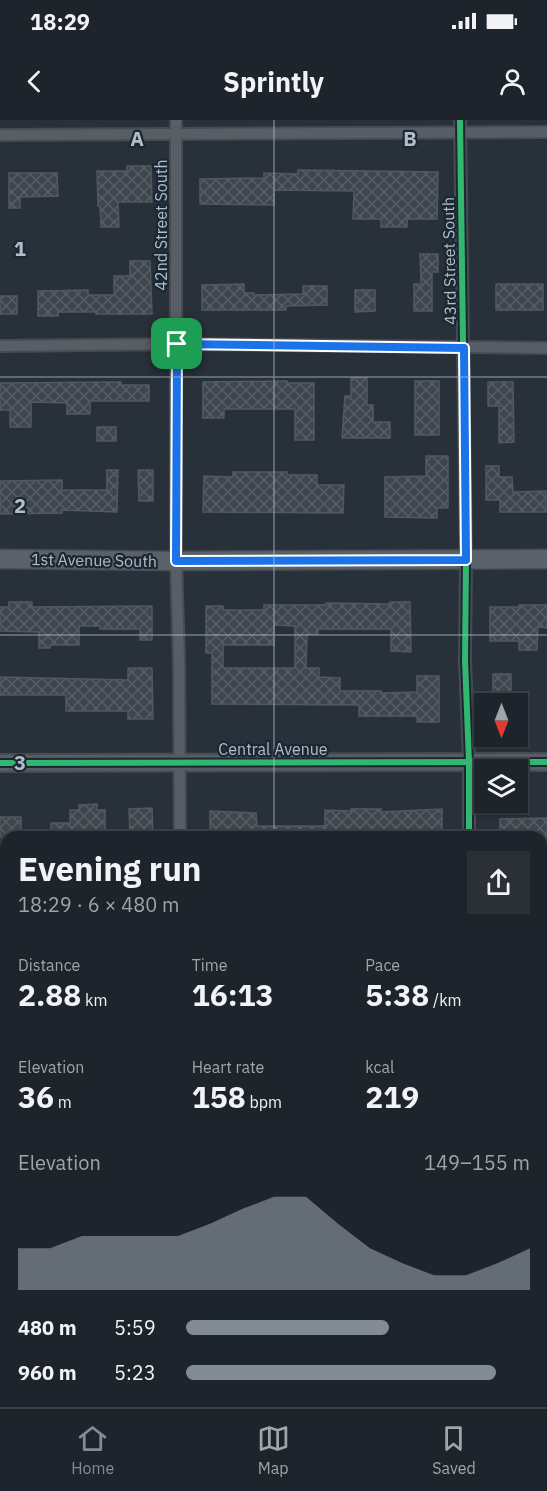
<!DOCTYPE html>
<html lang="en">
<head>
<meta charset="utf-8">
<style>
  body { margin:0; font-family:"IBM Plex Sans",sans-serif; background:#2b3037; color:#f1f3f6; height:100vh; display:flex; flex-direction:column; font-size:22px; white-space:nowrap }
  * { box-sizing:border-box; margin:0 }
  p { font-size:20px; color:#a1a4a9 }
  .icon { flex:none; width:33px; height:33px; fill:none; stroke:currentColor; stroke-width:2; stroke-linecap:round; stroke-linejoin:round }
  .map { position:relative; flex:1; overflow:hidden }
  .drawer { position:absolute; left:0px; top:711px; width:548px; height:576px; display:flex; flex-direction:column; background:#1e242b; border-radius:18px 18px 0 0; box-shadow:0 2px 4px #0004,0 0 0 2px #3c4147 }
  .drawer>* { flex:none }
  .needle { width:39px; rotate:180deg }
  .controls { position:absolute; left:474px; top:573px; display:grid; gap:12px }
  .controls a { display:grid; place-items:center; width:54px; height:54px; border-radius:0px; background:#1e242b; box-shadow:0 2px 4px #0004,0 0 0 2px #3c4147; font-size:30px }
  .pin { position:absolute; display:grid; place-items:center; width:51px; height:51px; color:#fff; margin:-26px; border-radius:12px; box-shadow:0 3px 9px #0006 }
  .round { display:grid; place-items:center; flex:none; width:63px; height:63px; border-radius:0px; background:#2b3037 }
  .overview { display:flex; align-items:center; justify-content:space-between; height:102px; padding:0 18px }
  h1 { font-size:33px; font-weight:700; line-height:45px }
  .metrics { display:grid; grid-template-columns:repeat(3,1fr); gap:9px; height:102px; padding:6px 18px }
  .metrics div { display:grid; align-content:center }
  .metrics b { font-size:30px; font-weight:700 }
  .metrics small { font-size:16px; font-weight:400 }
  .metrics p { font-size:16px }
  .chart { height:168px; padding:12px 18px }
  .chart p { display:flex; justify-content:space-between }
  .chart svg { width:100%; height:108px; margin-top:6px; fill:#828c97; opacity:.7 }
  ul { padding:0 18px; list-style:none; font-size:20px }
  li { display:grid; grid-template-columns:96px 72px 1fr; align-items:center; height:45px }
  li i { height:15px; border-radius:8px; background:#828c97 }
  .status { display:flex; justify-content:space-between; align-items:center; height:42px; padding:0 30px; background:#1e242b; direction:ltr }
  .status svg { height:16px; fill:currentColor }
  header { display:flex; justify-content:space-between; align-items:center; height:78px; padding:0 18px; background:#1e242b; font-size:27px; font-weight:700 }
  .tabs { display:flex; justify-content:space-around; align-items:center; height:84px; border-top:2px solid #3c4147; background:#1e242b; font-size:16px; color:#a1a4a9 }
  .tabs a { display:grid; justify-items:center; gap:3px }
  .tabs .active { color:#828c97 }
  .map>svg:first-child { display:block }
  .building { fill:url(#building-cross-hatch); stroke:#505860; stroke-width:1.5; fill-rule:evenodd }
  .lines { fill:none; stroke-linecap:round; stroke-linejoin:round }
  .minor-casing { stroke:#474c53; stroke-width:14 }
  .secondary-casing { stroke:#474c53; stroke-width:20 }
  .primary-casing { stroke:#464d55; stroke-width:21 }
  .minor { stroke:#595e66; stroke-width:10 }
  .secondary { stroke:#575d64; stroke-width:16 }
  .primary { stroke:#5b6168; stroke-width:18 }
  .cycleway-casing { stroke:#1b2733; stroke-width:10 }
  .cycleway { stroke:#33b770; stroke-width:6 }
  .route-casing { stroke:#fff; stroke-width:12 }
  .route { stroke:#1a73e8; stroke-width:8 }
  .grid { fill:none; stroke:#b2bdca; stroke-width:1.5; stroke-opacity:0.55 }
  .labels { text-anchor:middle; stroke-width:4.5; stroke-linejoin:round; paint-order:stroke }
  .street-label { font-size:16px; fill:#b2bdca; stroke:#1b2733 }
  .grid-label { font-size:20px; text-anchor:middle; font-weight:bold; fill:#b2bdca; stroke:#1b2733; stroke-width:4.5; stroke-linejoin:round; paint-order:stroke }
</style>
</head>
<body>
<div class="status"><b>18:29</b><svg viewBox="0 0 49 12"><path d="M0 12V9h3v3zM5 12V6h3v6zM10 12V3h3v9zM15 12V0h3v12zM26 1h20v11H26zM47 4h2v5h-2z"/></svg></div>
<header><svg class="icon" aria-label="back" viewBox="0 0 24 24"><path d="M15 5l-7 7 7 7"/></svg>Sprintly<svg class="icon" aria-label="person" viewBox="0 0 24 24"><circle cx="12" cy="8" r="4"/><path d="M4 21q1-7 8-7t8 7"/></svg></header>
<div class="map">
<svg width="547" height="1287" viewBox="0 0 547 1287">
  <defs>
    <pattern id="building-cross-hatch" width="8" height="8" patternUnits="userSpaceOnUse" patternTransform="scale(1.5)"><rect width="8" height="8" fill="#3f454d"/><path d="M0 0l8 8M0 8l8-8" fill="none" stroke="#585e65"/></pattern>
  </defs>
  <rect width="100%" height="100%" fill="#283039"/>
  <g class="building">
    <polygon points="127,46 151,46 152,82 118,82 119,107 101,107 100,86 98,86 97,51 127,51"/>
    <polygon points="298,50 438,52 437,99 407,99 407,107 381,107 381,99 353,99 354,71 274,70 274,85 200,84 200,59 264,58 264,53 298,54"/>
    <polygon points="9,53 57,53 58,76 20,77 20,88 9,88"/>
    <polygon points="420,134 438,134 438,152 432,152 432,191 414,191 414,164 421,164"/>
    <polygon points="130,141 150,141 152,194 96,194 96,192 58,192 58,196 38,196 38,171 88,170 88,175 114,175 114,156 130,156"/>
    <polygon points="244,164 244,173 254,173 254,175 303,174 303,166 327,166 327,185 286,186 286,190 202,190 202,165"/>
    <rect x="496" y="164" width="47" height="26"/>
    <polygon points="355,170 375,170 375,191 355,192"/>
    <rect x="0" y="176" width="17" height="18"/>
    <polygon points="351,258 367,258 367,285 373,285 373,302 390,302 390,318 342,318 345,276 351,276"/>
    <polygon points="287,261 287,263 314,263 314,320 295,320 295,289 224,289 224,298 203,298 203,262"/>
    <rect x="415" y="261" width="24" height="54"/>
    <polygon points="121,262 121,265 149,265 149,281 90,281 90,294 67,294 67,283 31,282 31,307 10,307 10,290 0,290 0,263"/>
    <polygon points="488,262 513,262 514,322 499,323 499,286 488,286"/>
    <rect x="97" y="307" width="19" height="14"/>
    <polygon points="426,336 448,336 448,388 437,388 437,398 385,397 385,357 426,356"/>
    <polygon points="486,346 499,346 499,357 512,357 513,372 546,371 546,392 500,392 500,380 486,380"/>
    <polygon points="107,350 118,350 117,392 62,390 62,393 0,394 0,361 62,360 62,370 107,370"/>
    <polygon points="138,350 153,350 153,381 139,381"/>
    <polygon points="233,352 287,352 287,355 317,355 317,365 344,365 343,393 203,392 204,356 233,357"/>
    <polygon points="9,482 32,482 32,487 152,486 152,520 140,520 140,509 100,509 100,506 79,506 79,525 50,525 50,528 39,528 39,512 0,511 0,487 9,487"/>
    <path d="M390,482H410L411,532L391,531V509H318V514H307L306,548H319V557L340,558V571H381V573L417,572V556H439V602H417V596H359V585L212,584V533H206V486H223V490H264V485H326V483L390,484ZM274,505L295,506V548H223V525H274Z"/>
    <polygon points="519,485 547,485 547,508 538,507 537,530 519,530 519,521 490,521 490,487 519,487"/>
    <polygon points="128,548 152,548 153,599 128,599 128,591 66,591 66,575 0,575 0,557 128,560"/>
    <rect x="493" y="554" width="18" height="30"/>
    <polygon points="97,684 97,690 105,690 105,717 51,717 51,703 70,703 70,690 79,690 79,685"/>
    <polygon points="152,688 153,717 130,717 129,689"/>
    <polygon points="351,689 381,689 381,692 442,689 442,717 210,717 210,691 256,693 257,706 325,706 325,690 351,691"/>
    <rect x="0" y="697" width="21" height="20"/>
    <polygon points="547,698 547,717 500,717 500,699"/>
  </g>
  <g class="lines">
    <defs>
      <g id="minor">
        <polyline points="176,0 176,441 179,540 180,717"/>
        <polyline points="460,0 466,440 465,540 469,642 469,717"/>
        <polyline points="0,15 547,12"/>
        <polyline points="0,226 177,224 547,228"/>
        <polyline points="542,1073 547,1073"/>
        <polyline points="0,1074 6,1074"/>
        <polyline points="542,1280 547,1280"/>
        <polyline points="0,1283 365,1281"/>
        <polyline points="473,1287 473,1281"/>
      </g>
      <polyline id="secondary" points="0,643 547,642"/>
      <g id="primary">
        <polyline points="0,439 176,441 547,439"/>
        <polyline points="0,848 6,848"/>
        <polyline points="542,850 547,850"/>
      </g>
    </defs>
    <use href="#minor" class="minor-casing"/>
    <use href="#secondary" class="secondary-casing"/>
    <use href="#primary" class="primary-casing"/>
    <use href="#minor" class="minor"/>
    <use href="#secondary" class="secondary"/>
    <use href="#primary" class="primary"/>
    <defs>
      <g id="cycleway">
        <polyline points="460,0 466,440 465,540 469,642 469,717"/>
        <polyline points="0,643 547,642"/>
      </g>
    </defs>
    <use href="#cycleway" class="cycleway-casing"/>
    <use href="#cycleway" class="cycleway"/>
  </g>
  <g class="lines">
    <defs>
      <polygon id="route" points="177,224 464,228 466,440 176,441"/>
    </defs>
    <use href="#route" class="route-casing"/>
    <use href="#route" class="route"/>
  </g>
  <path class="grid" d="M274,0V717M0,257H547M0,515H547M0,772H6M542,772H547M0,1030H6M542,1030H547M274,1281V1287"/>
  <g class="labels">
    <g class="street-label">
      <text transform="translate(161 105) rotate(-90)" y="6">42nd Street South</text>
      <text transform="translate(449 141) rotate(-91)" y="6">43rd Street South</text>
      <text transform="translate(94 440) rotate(1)" y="6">1st Avenue South</text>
      <text x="273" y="635">Central Avenue</text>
    </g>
  </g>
  <g class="grid-label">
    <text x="137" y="26">A</text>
    <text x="410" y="26">B</text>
    <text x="20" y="136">1</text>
    <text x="20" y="393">2</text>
    <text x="20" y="650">3</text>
  </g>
</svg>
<div class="controls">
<a><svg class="needle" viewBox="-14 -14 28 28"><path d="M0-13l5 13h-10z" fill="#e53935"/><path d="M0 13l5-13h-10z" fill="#a1a4a9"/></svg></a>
<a><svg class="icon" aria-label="layers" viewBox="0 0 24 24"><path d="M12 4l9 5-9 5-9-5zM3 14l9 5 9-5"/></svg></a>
</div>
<div class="pin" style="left:177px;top:224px;background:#1e9e55"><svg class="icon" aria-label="arrive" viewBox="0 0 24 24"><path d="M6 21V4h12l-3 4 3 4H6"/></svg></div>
<section class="drawer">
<div class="overview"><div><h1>Evening run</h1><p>18:29 · 6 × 480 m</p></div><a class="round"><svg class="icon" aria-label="share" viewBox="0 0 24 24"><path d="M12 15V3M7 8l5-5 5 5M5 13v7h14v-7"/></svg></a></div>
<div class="metrics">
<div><p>Distance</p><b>2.88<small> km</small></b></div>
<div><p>Time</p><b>16:13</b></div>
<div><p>Pace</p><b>5:38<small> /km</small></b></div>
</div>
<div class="metrics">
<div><p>Elevation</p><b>36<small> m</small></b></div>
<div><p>Heart rate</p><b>158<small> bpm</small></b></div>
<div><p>kcal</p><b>219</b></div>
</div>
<div class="chart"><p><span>Elevation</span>149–155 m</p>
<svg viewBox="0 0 160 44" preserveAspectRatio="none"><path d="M0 44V27L10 27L20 22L30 22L40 22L50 22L60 17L70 11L80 6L90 6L100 17L110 27L120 33L130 38L140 38L150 33L160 27V44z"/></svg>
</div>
<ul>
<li><b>480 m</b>5:59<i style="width:59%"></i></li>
<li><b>960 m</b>5:23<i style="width:90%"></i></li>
</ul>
</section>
</div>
<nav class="tabs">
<a class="active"><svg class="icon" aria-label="home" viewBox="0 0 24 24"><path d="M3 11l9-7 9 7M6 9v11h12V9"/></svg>Home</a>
<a><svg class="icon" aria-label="map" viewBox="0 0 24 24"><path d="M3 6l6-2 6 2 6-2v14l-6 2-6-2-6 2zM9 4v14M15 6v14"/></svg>Map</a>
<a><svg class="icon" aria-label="saved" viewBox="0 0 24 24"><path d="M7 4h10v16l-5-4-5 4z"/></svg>Saved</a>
</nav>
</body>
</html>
